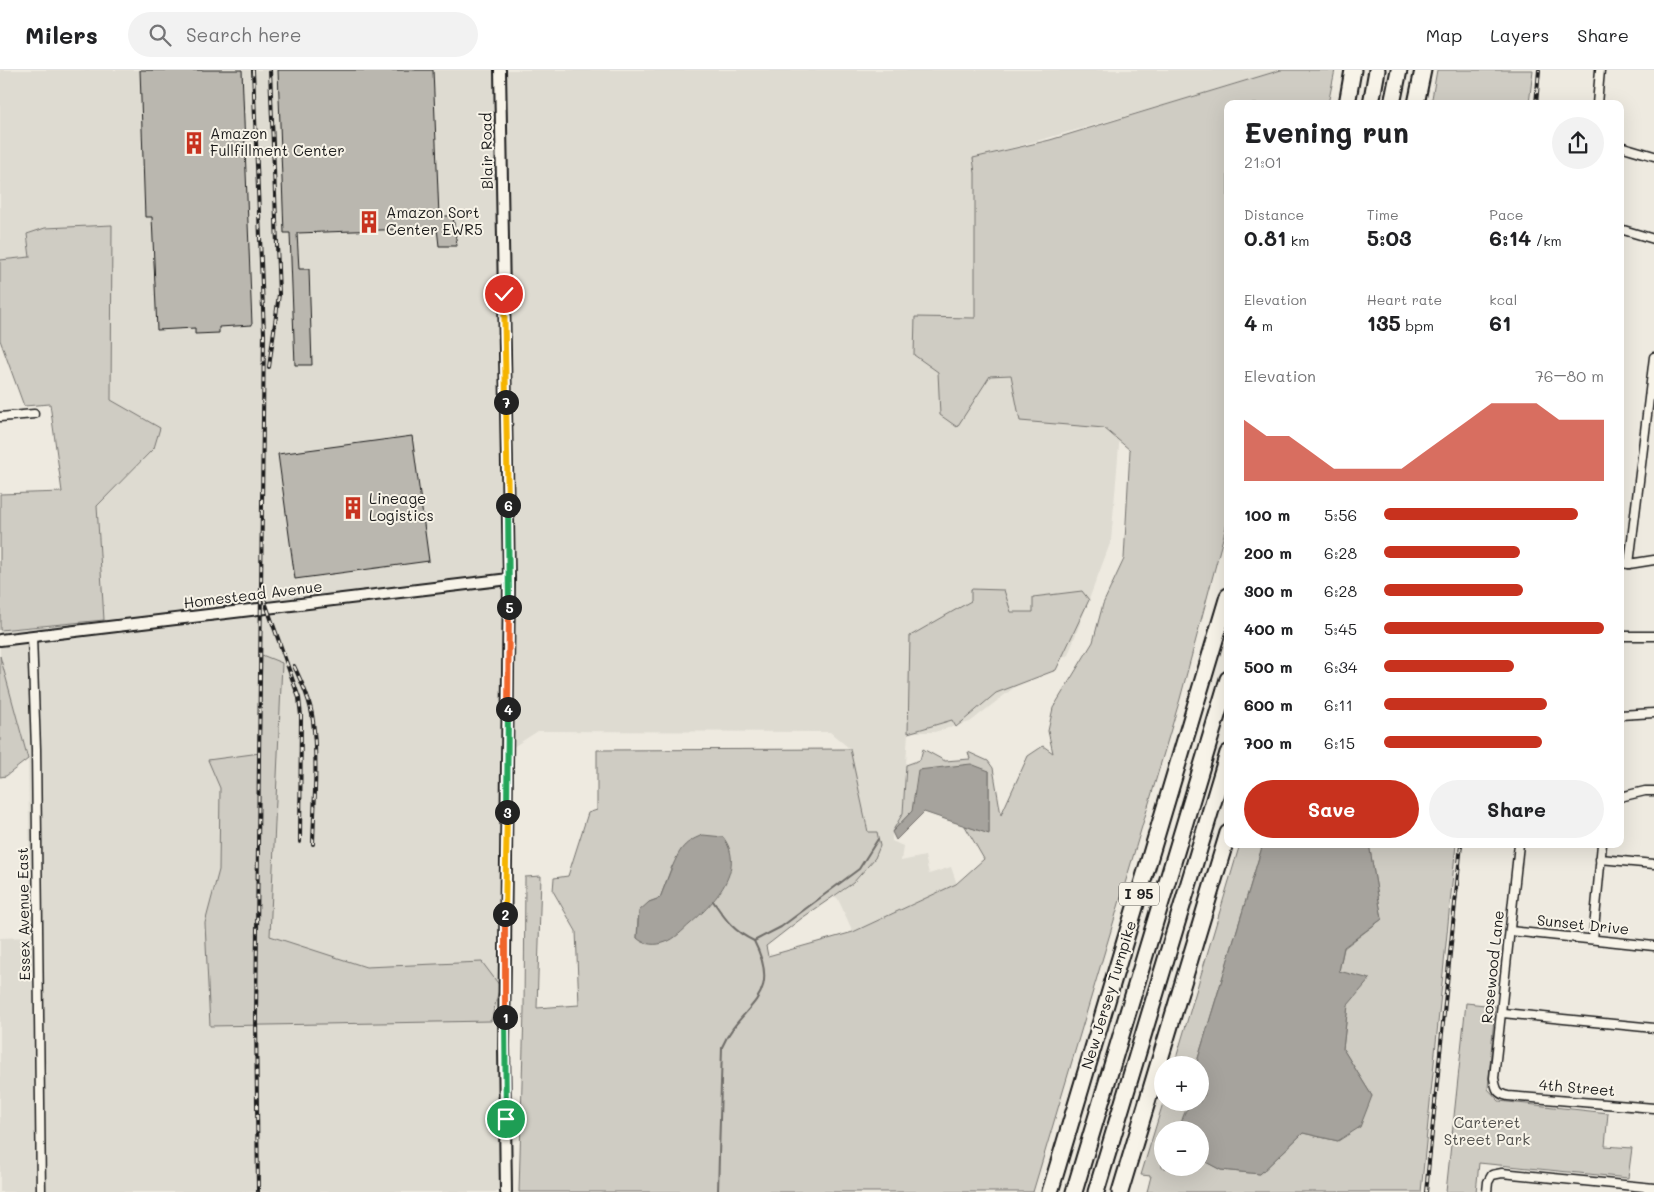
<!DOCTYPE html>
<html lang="en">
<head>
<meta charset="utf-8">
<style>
  body { margin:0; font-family:Mali,sans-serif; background:#f2f2f2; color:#202124; height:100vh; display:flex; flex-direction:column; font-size:19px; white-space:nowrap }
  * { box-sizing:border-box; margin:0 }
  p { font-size:16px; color:#757577 }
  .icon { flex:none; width:28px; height:28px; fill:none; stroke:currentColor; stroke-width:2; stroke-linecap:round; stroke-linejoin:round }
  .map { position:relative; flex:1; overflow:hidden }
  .sheet { position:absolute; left:1224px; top:30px; width:400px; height:748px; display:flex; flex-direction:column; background:#fff; border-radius:10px; box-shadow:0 5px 20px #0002 }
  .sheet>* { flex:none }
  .fabs { position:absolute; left:1154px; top:986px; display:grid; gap:10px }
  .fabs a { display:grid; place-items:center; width:55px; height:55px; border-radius:50%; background:#fff; box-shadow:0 5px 20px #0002; font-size:25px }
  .pin { position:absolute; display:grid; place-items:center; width:42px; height:42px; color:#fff; margin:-21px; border:2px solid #fff; border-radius:50%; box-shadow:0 1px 5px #0007 }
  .km { position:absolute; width:25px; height:25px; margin:-12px; border-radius:50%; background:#222; color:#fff; font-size:14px; line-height:25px; text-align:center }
  .round { display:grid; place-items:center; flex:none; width:52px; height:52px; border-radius:26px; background:#f2f2f2 }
  .head { display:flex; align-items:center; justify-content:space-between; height:85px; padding:0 20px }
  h1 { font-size:28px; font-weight:700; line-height:38px }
  .metrics { display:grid; grid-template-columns:repeat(3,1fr); gap:8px; height:85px; padding:5px 20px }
  .metrics div { display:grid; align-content:center }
  .metrics b { font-size:21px; font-weight:700 }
  .metrics small { font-size:14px; font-weight:400 }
  .metrics p { font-size:14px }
  .chart { height:140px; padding:10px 20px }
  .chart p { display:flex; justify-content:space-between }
  .chart svg { width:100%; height:90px; margin-top:5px; fill:#c8321e; opacity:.7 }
  .action { display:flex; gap:10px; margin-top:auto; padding:10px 20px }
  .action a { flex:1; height:58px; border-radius:30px; background:#c8321e; color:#fff; font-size:20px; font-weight:700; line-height:58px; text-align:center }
  .action a+a { background:#f2f2f2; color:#202124 }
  ul { padding:0 20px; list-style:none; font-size:16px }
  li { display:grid; grid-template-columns:80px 60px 1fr; align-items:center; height:38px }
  li i { height:12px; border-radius:6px; background:#c8321e }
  header { display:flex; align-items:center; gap:30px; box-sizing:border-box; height:70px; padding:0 25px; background:#fff; border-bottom:1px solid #e0e0e0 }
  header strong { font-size:24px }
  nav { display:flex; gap:28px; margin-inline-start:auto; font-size:18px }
  .search { width:350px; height:45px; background:#f2f2f2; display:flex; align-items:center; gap:12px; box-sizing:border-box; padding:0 18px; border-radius:28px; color:#757577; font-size:19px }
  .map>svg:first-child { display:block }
  .built { fill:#dedbd1 }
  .green { fill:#cfccc3; stroke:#767470; fill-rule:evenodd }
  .water { fill:#a6a39d; stroke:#6f6d69 }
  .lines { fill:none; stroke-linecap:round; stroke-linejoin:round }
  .stream { stroke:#6f6d69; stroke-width:2 }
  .building { fill:#bab7af; stroke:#1c1c1c }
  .minor-casing { stroke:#1c1c1c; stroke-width:11 }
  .tertiary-casing { stroke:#1c1c1c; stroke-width:14 }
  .motorway-casing { stroke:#1c1c1c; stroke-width:19 }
  .minor { stroke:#f7f3e8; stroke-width:8 }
  .tertiary { stroke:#f7f3e8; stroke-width:10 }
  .motorway { stroke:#f7f3e8; stroke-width:15 }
  .rail-casing { stroke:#1c1c1c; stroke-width:4 }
  .rail { stroke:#f7f3e8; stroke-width:2; stroke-dasharray:5.5; stroke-linecap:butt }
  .split-1-casing { stroke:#fff; stroke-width:10 }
  .split-2-casing { stroke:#fff; stroke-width:10 }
  .split-3-casing { stroke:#fff; stroke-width:10 }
  .split-4-casing { stroke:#fff; stroke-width:10 }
  .split-5-casing { stroke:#fff; stroke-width:10 }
  .split-6-casing { stroke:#fff; stroke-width:10 }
  .split-7-casing { stroke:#fff; stroke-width:10 }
  .split-8-casing { stroke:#fff; stroke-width:10 }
  .split-1 { stroke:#22a559; stroke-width:6 }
  .split-2 { stroke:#f0652b; stroke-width:6 }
  .split-3 { stroke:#f5b400; stroke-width:6 }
  .split-4 { stroke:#22a559; stroke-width:6 }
  .split-5 { stroke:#f0652b; stroke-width:6 }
  .split-6 { stroke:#22a559; stroke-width:6 }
  .split-7 { stroke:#f5b400; stroke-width:6 }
  .split-8 { stroke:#f5b400; stroke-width:6 }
  .labels { text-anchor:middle; stroke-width:4; stroke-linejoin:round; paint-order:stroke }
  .shield { fill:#f7f3e8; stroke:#5e5c59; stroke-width:1 }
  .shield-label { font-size:14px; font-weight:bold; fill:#1c1c1c }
  .poi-label { font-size:15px; fill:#1c1c1c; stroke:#f7f3e8; text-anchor:start }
  .street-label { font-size:15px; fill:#1c1c1c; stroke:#f7f3e8 }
  .park-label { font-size:15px; fill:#52514e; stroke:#f7f3e8 }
</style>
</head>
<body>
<header>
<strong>Milers</strong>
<div class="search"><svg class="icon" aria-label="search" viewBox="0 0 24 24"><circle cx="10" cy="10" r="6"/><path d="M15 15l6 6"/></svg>Search here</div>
<nav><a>Map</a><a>Layers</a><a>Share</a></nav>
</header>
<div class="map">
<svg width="1654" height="1122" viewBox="0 0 1654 1122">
  <rect width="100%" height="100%" fill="#eeeae0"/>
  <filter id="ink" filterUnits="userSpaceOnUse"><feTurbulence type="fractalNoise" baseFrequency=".02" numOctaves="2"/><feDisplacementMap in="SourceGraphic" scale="10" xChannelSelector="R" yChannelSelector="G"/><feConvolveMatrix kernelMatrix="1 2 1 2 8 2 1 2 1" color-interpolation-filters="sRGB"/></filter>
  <g filter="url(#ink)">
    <polygon class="built" points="0,0 1281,0 1165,35 973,89 1146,53 1111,471 1068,585 1035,601 970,652 934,662 908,662 903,743 892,762 892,771 903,776 901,791 925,786 929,804 951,797 957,814 853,862 838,829 835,826 853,813 868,762 850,679 830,662 538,661 510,679 505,1122 0,1122 0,868 31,867 28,689 0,586 0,560 104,550 97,436 154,378 111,330 111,155 27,164 30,187 0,190"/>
    <g class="green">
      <path d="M1281,0H1335L1328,34H1228L1227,453L1180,629L1033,1122H519L524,940L525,807L541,806L537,938L579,935L576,861L553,821L554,808L568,806L588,743L597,740V680L850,679L868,762H877L880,776L875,788L853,813L802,848L766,876L768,886L853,862L956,814L984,789L965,756L989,763V701L912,741L892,762L903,743L906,695L920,690L923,679L945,691L970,689L968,682L988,691L993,698L1001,745L1028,686L1043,676L1053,683L1048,661L1053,638L1093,572L1103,534L1124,489L1130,380L1104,358L1020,351L1011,305L990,306L957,357L940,345L938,302L914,285L915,247L975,248V103L973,88L1050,70ZM672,796L713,831L674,867C660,876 651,875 637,868L638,848L649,832L660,828Z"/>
      <polygon points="1437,0 1533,0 1529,34 1431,34"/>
      <polygon points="112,155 111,330 160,358 154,378 97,436 104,550 0,560 0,424 62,422 50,334 24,336 0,270 0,190 30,187 27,164 45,158"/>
      <polygon points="971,519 1004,520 1011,542 1033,542 1033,527 1082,521 1089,530 1056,600 996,623 956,657 952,650 908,663 910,566 971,531"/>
      <polygon points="262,585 282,593 270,866 366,897 482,892 500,916 491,951 210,956 205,853 219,800 220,718 208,690 260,683"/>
      <polygon points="0,586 28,689 6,706 0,707"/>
      <polygon points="1240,774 1263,774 1196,995 1174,995"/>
      <polygon points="1369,774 1456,774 1421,1122 1147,1122 1151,1106 1141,1105 1163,1033 1194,1033 1188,1037 1179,1060 1162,1060 1162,1098 1200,1098 1200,1089 1221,1100 1260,1104 1303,1063 1338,1071 1372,1026 1343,979 1348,935 1339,901 1344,878 1382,849"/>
      <polygon points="1466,933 1495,936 1488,1019 1499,1031 1608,1043 1605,1076 1632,1078 1628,1108 1479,1093 1476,1122 1446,1122"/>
    </g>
    <g class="water">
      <polygon points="971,694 989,701 989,764 924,742 896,770 892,762 912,741 918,700"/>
      <path d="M703,765L723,767C747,799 714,833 690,854C683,860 675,869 666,872C656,876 644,875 637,868L639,841L649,832L660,828C663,819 667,811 670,802C679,782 681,773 703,765Z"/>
      <path d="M1263,774H1369L1382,849L1344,877L1339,901L1370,909L1348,935L1343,979L1372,1026L1360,1057L1338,1071L1303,1063L1260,1104L1221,1100L1200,1089V1060H1179C1183,1048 1185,1032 1200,1032V1029L1205,1025L1200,1012V995H1196Z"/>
    </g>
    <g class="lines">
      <g class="stream">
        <path d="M713,831C726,850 733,861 754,871L781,857L859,799L878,769"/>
        <path d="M718,1122L722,977C741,933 784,930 754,871"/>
      </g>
    </g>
    <g class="building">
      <polygon points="140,0 242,0 252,255 219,257 219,263 195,264 195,258 157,260 152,147 145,147"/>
      <polygon points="278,0 433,0 439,146 453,146 457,176 439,176 437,158 297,163 299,199 309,199 312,295 295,295 290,163 284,163"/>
      <polygon points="412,366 429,491 295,509 278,384"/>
    </g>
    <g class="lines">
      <defs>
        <g id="minor">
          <polyline points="1597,34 1600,0"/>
          <polyline points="1620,76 1654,86"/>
          <polyline points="1620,159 1654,169"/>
          <polyline points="0,347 34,344"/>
          <polyline points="1620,493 1629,494 1654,490"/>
          <polyline points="1629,494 1654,287"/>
          <polyline points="32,566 36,679 41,1122"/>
          <polyline points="1620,566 1654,566"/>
          <polyline points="1620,645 1654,643"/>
          <polyline points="1620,727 1645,721 1654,721"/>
          <path d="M1519,774L1494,1008C1496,1019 1497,1024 1508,1026L1654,1038"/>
          <polyline points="1600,789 1654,794"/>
          <polyline points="1510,861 1654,876"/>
          <polyline points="1593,869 1602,774"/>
          <polyline points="1503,943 1654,958"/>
          <polyline points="1487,1122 1488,1112 1492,1105 1502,1103 1654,1118"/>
        </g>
        <g id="tertiary">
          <polyline points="500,0 509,509 504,976 506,1122"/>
          <polyline points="0,570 509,509"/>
        </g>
        <g id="motorway">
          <polyline points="1347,34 1353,0"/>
          <polyline points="1371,34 1377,0"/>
          <polyline points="1392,34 1399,0"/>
          <polyline points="1416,34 1423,0"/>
          <polyline points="1050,1122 1228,526"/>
          <polyline points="1074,1122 1228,609"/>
          <polyline points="1096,1122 1228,683"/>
          <polyline points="1120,1122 1228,763"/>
        </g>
      </defs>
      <use href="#minor" class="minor-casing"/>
      <use href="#tertiary" class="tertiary-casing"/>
      <use href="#motorway" class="motorway-casing"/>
      <use href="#minor" class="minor"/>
      <use href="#tertiary" class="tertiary"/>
      <use href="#motorway" class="motorway"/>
      <defs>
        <g id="rail">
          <polyline points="253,0 264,263 256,946 258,1122"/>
          <polyline points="1536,34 1539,0"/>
          <polyline points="269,297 279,224 270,0"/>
          <polyline points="264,529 299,628 301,646 300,772"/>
          <path d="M294,596C302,613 311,632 313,651C318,691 314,734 313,774"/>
          <polyline points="1426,1122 1461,774"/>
        </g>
      </defs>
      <use href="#rail" class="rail-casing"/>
      <use href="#rail" class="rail"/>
    </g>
  </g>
  <g class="lines" filter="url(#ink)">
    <defs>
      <polyline id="split-1" points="505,947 506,1049"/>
      <polyline id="split-2" points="505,947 505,844"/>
      <polyline id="split-3" points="505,844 507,742"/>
      <polyline id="split-4" points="507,742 508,639"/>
      <polyline id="split-5" points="508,639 509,537"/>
      <polyline id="split-6" points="508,435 509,537"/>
      <polyline id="split-7" points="506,332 508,435"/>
      <polyline id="split-8" points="504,224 506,332"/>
    </defs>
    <use href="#split-1" class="split-1-casing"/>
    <use href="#split-2" class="split-2-casing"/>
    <use href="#split-3" class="split-3-casing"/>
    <use href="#split-4" class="split-4-casing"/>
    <use href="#split-5" class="split-5-casing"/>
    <use href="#split-6" class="split-6-casing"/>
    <use href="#split-7" class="split-7-casing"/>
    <use href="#split-8" class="split-8-casing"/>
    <use href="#split-1" class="split-1"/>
    <use href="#split-2" class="split-2"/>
    <use href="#split-3" class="split-3"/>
    <use href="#split-4" class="split-4"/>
    <use href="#split-5" class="split-5"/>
    <use href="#split-6" class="split-6"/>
    <use href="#split-7" class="split-7"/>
    <use href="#split-8" class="split-8"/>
  </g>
  <defs>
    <symbol id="building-bare" viewBox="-9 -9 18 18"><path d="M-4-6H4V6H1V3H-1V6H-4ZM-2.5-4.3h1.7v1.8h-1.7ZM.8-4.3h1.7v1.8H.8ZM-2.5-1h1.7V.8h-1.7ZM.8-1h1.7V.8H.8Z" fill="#c8321e" stroke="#f7f3e8" stroke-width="2.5" paint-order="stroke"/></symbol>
  </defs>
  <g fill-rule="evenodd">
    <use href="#building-bare" x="178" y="57" width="32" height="32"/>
    <use href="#building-bare" x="353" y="136" width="32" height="32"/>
    <use href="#building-bare" x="337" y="422" width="32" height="32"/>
  </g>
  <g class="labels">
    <rect class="shield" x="1119" y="812.5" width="40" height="23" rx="4"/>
    <g class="shield-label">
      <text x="1139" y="829">I 95</text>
    </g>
    <g class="poi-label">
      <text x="210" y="69">Amazon<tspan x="210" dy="17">Fullfillment Center</tspan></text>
      <text x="386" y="148">Amazon Sort<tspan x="386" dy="17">Center EWR5</tspan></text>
      <text x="369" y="434">Lineage<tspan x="369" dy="17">Logistics</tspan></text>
    </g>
    <g class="street-label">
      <text transform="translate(487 81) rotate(-91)" y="5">Blair Road</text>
      <text transform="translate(253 525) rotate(-7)" y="5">Homestead Avenue</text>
      <text transform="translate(24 844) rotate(-91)" y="5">Essex Avenue East</text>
      <text transform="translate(1583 855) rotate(6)" y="5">Sunset Drive</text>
      <text transform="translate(1493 897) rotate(-84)" y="5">Rosewood Lane</text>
      <text transform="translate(1109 925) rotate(-73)" y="5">New Jersey Turnpike</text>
      <text transform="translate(1577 1018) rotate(5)" y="5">4th Street</text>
    </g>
    <g class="park-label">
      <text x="1487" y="1058">Carteret<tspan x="1487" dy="17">Street Park</tspan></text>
    </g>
  </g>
</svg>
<div class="fabs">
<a>+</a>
<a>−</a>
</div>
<div class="pin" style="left:506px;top:1049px;background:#1e9e55"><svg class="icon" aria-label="arrive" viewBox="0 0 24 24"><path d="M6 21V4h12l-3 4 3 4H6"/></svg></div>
<div class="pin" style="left:504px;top:224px;background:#d93025"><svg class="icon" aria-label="check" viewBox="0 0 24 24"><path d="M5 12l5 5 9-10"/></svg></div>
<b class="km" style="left:505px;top:947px">1</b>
<b class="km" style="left:505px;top:844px">2</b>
<b class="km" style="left:507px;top:742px">3</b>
<b class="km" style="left:508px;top:639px">4</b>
<b class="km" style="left:509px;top:537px">5</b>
<b class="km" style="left:508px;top:435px">6</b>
<b class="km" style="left:506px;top:332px">7</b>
<section class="sheet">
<div class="head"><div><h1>Evening run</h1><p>21:01</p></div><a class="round"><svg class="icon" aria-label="share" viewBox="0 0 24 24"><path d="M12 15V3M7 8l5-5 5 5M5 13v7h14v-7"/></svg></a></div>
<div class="metrics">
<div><p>Distance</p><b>0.81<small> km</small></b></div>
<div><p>Time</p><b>5:03</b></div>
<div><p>Pace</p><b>6:14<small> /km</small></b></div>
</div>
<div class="metrics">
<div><p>Elevation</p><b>4<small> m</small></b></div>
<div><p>Heart rate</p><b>135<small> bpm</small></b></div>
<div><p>kcal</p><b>61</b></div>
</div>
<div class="chart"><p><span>Elevation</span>76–80 m</p>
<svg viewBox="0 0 160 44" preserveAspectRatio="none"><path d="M0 44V14L10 22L20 22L30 30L40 38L50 38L60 38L70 38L80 30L90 22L100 14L110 6L120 6L130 6L140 14L150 14L160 14V44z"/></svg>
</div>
<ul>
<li><b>100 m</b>5:56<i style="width:88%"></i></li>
<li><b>200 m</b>6:28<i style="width:62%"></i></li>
<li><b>300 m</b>6:28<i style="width:63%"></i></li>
<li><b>400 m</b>5:45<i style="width:100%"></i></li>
<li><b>500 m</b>6:34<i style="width:59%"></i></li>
<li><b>600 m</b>6:11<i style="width:74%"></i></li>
<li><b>700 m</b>6:15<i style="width:72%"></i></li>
</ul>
<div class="action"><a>Save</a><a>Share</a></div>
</section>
</div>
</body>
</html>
